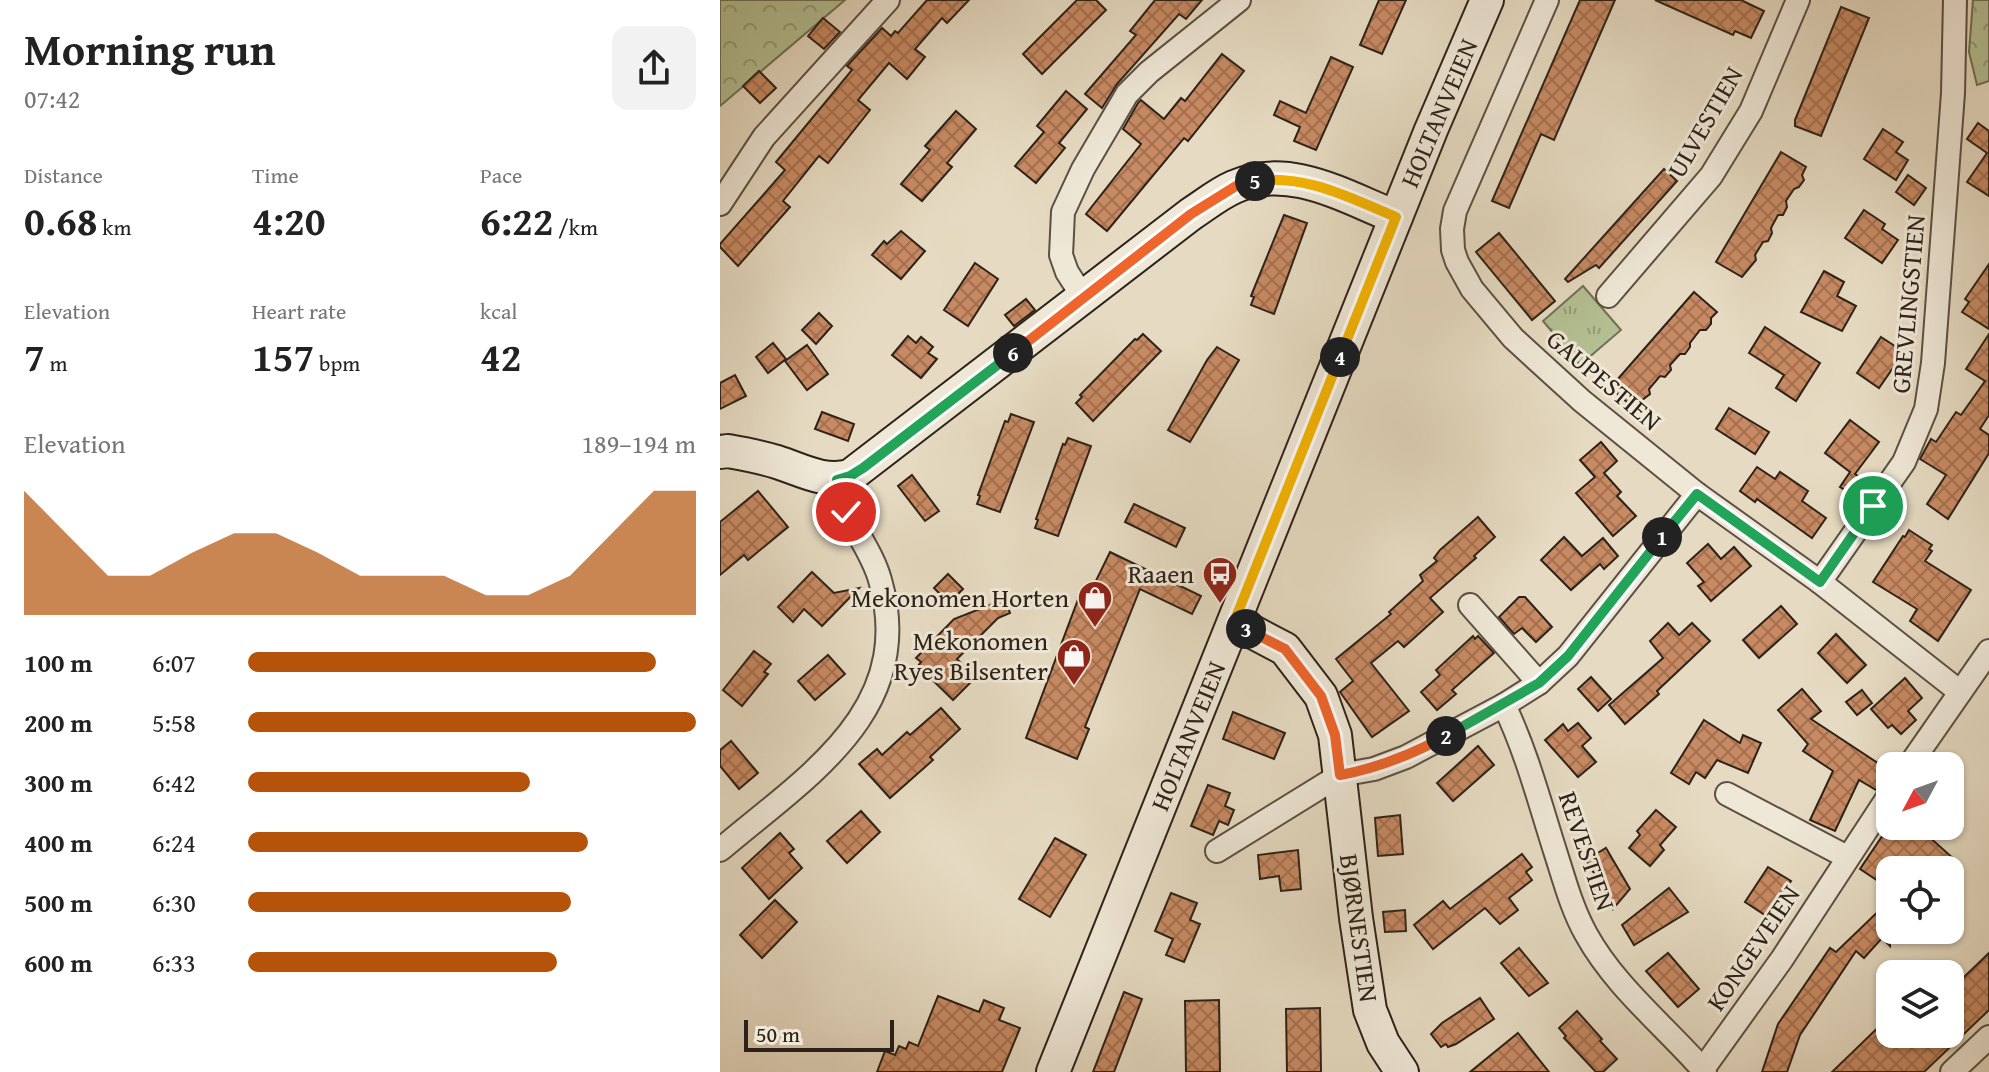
<!DOCTYPE html>
<html lang="en">
<head>
<meta charset="utf-8">
<style>
  body { margin:0; font-family:"Gentium Book Plus",serif; background:#f2f2f2; color:#222; height:100vh; display:flex; flex-direction:column; font-size:30px; white-space:nowrap }
  * { box-sizing:border-box; margin:0 }
  p { font-size:26px; color:#767676 }
  .icon { flex:none; width:44px; height:44px; fill:none; stroke:currentColor; stroke-width:2; stroke-linecap:round; stroke-linejoin:round }
  .map { position:relative; flex:1; overflow:hidden }
  .panel { display:flex; flex-direction:column; background:#fff; width:720px }
  .panel>* { flex:none }
  .needle { width:52px; rotate:229deg }
  .fabs { position:absolute; left:1156px; top:752px; display:grid; gap:16px }
  .fabs a { display:grid; place-items:center; width:88px; height:88px; border-radius:16px; background:#fff; box-shadow:0 2px 6px #0004; font-size:40px }
  .scale { position:absolute; left:24px; bottom:20px; width:150px; box-sizing:border-box; padding-left:8px; border:4px solid #2d2219; border-top:0; font-size:22px; line-height:28px; white-space:nowrap; color:#2d2219; -webkit-text-stroke:6px #efe8d7; paint-order:stroke }
  .pin { position:absolute; display:grid; place-items:center; width:68px; height:68px; color:#fff; margin:-34px; border:4px solid #fff; border-radius:50%; box-shadow:0 2px 8px #0007 }
  .km { position:absolute; width:40px; height:40px; margin:-20px; border-radius:50%; background:#222; color:#fff; font-size:22px; line-height:40px; text-align:center }
  .round { display:grid; place-items:center; flex:none; width:84px; height:84px; border-radius:16px; background:#f2f2f2 }
  .summary { display:flex; align-items:center; justify-content:space-between; height:136px; padding:0 24px }
  h1 { font-size:44px; font-weight:700; line-height:60px }
  .metrics { display:grid; grid-template-columns:repeat(3,1fr); gap:12px; height:136px; padding:8px 24px }
  .metrics div { display:grid; align-content:center }
  .metrics b { font-size:40px; font-weight:700 }
  .metrics small { font-size:22px; font-weight:400 }
  .metrics p { font-size:22px }
  .chart { height:224px; padding:16px 24px }
  .chart p { display:flex; justify-content:space-between }
  .chart svg { width:100%; height:144px; margin-top:8px; fill:#b45309; opacity:.7 }
  ul { padding:0 24px; list-style:none; font-size:26px }
  li { display:grid; grid-template-columns:128px 96px 1fr; align-items:center; height:60px }
  li i { height:20px; border-radius:10px; background:#b45309 }
  main { display:flex; flex:1; min-height:0 }
  .map>svg:first-child { display:block }
  .grass { fill:url(#grass-tufts); stroke:#707156; stroke-width:2 }
  .forest { fill:url(#forest-crowns); stroke:#707156; stroke-width:2 }
  .building { fill:url(#building-cross-hatch); stroke:#2d2219; stroke-width:2 }
  .lines { fill:none; stroke-linecap:round; stroke-linejoin:round }
  .street-casing { stroke:#5b5043; stroke-width:26 }
  .secondary-casing { stroke:#2d2219; stroke-width:36 }
  .street { stroke:#efe8d7; stroke-width:22 }
  .secondary { stroke:#efe8d7; stroke-width:32 }
  .split-1-casing { stroke:#fff; stroke-width:16 }
  .split-2-casing { stroke:#fff; stroke-width:16 }
  .split-3-casing { stroke:#fff; stroke-width:16 }
  .split-4-casing { stroke:#fff; stroke-width:16 }
  .split-5-casing { stroke:#fff; stroke-width:16 }
  .split-6-casing { stroke:#fff; stroke-width:16 }
  .split-7-casing { stroke:#fff; stroke-width:16 }
  .split-1 { stroke:#22a559; stroke-width:10 }
  .split-2 { stroke:#22a559; stroke-width:10 }
  .split-3 { stroke:#f0652b; stroke-width:10 }
  .split-4 { stroke:#f5b400; stroke-width:10 }
  .split-5 { stroke:#f5b400; stroke-width:10 }
  .split-6 { stroke:#f0652b; stroke-width:10 }
  .split-7 { stroke:#22a559; stroke-width:10 }
  .labels { text-anchor:middle; stroke-width:6; stroke-linejoin:round; paint-order:stroke }
  .street-label { font-size:26px; fill:#2d2219; stroke:#efe8d7 }
  .poi-label { font-size:26px; fill:#2d2219; stroke:#efe8d7; text-anchor:end }
</style>
</head>
<body>
<main>
<section class="panel">
<div class="summary"><div><h1>Morning run</h1><p>07:42</p></div><a class="round"><svg class="icon" aria-label="share" viewBox="0 0 24 24"><path d="M12 15V3M7 8l5-5 5 5M5 13v7h14v-7"/></svg></a></div>
<div class="metrics">
<div><p>Distance</p><b>0.68<small> km</small></b></div>
<div><p>Time</p><b>4:20</b></div>
<div><p>Pace</p><b>6:22<small> /km</small></b></div>
</div>
<div class="metrics">
<div><p>Elevation</p><b>7<small> m</small></b></div>
<div><p>Heart rate</p><b>157<small> bpm</small></b></div>
<div><p>kcal</p><b>42</b></div>
</div>
<div class="chart"><p><span>Elevation</span>189–194 m</p>
<svg viewBox="0 0 160 44" preserveAspectRatio="none"><path d="M0 44V6L10 19L20 32L30 32L40 25L50 19L60 19L70 25L80 32L90 32L100 32L110 38L120 38L130 32L140 19L150 6L160 6V44z"/></svg>
</div>
<ul>
<li><b>100 m</b>6:07<i style="width:91%"></i></li>
<li><b>200 m</b>5:58<i style="width:100%"></i></li>
<li><b>300 m</b>6:42<i style="width:63%"></i></li>
<li><b>400 m</b>6:24<i style="width:76%"></i></li>
<li><b>500 m</b>6:30<i style="width:72%"></i></li>
<li><b>600 m</b>6:33<i style="width:69%"></i></li>
</ul>
</section>
<div class="map">
<svg width="1269" height="1072" viewBox="0 0 1269 1072">
  <defs>
    <pattern id="grass-tufts" width="24" height="20" patternUnits="userSpaceOnUse" patternTransform="scale(2)"><rect width="24" height="20" fill="#b4c093"/><path d="M3 7l-1-3M5 7V3M7 7l1-3M15 17l-1-3M17 17v-4M19 17l1-3" fill="none" stroke="#939c77"/></pattern>
    <pattern id="forest-crowns" width="20" height="18" patternUnits="userSpaceOnUse" patternTransform="scale(2)"><rect width="20" height="18" fill="#b4c093"/><path d="M2 6a3 3 0 1 1 6 0M12 15a3 3 0 1 1 6 0" fill="none" stroke="#939c77"/></pattern>
    <pattern id="building-cross-hatch" width="8" height="8" patternUnits="userSpaceOnUse" patternTransform="scale(2)"><rect width="8" height="8" fill="#c88a62"/><path d="M0 0l8 8M0 8l8-8" fill="none" stroke="#a37050"/></pattern>
  </defs>
  <rect width="100%" height="100%" fill="#e6dbc2"/>
  <filter id="stains"><feTurbulence type="fractalNoise" baseFrequency=".0025" numOctaves="4"/><feColorMatrix values="0 0 0 0 .2 0 0 0 0 .09 0 0 0 0 .02 0 0 0 .5 -.17"/></filter>
  <radialGradient id="worn" r=".72"><stop offset=".6" stop-color="#630" stop-opacity="0"/><stop offset="1" stop-color="#630" stop-opacity=".3"/></radialGradient>
  <polygon class="grass" points="863,286 901,330 860,365 823,321"/>
  <g class="forest">
    <polygon points="0,0 125,0 0,106"/>
    <polygon points="1253,0 1269,0 1269,81 1257,85 1249,52"/>
  </g>
  <g class="building">
    <polygon points="207,0 249,0 227,23 222,18 195,49 205,57 187,79 169,63 138,100 150,110 108,163 99,156 63,201 70,207 18,266 0,247 0,244 65,170 56,162 132,70 127,66 162,28 171,36 175,31 178,33"/>
    <polygon points="357,0 376,0 386,10 322,74 303,54"/>
    <polygon points="435,0 482,0 466,19 459,14 397,84 382,108 365,94 416,35 410,31"/>
    <polygon points="659,0 686,0 662,54 640,45"/>
    <polygon points="860,0 895,0 834,140 821,134 789,208 772,201"/>
    <polygon points="935,0 1021,0 1044,11 1031,38 1015,31 1013,35"/>
    <polygon points="1121,7 1149,18 1101,136 1075,126 1075,120"/>
    <polygon points="103,18 120,32 104,49 88,36"/>
    <polygon points="502,54 524,71 468,141 464,138 387,231 366,214 421,144 403,129 418,103 421,100 444,119 461,98 465,101"/>
    <polygon points="611,57 633,67 596,150 574,141 580,127 554,115 560,101 586,113"/>
    <polygon points="39,71 56,88 40,103 23,86"/>
    <polygon points="346,91 367,109 339,143 345,148 316,183 295,166 324,132 317,126"/>
    <polygon points="236,111 256,129 227,163 232,167 202,201 181,184 210,150 205,146"/>
    <polygon points="1258,123 1269,131 1269,196 1247,182 1267,153 1247,139"/>
    <polygon points="1163,129 1183,142 1176,152 1188,160 1176,180 1144,159"/>
    <polygon points="1061,152 1086,167 1082,175 1084,180 1079,187 1074,189 1066,201 1067,207 1063,215 1058,215 1051,228 1052,233 1048,241 1043,242 1035,255 1036,260 1022,277 996,262"/>
    <polygon points="944,169 957,181 879,268 876,265 848,282 845,279"/>
    <polygon points="1188,175 1206,188 1194,205 1176,192"/>
    <polygon points="1144,210 1165,224 1162,229 1178,240 1162,263 1125,238"/>
    <polygon points="564,215 587,223 554,314 531,305 534,297 531,296"/>
    <polygon points="181,231 205,251 181,279 152,255 164,241 167,244"/>
    <polygon points="779,233 835,301 812,320 756,252"/>
    <polygon points="255,263 278,279 248,326 224,310"/>
    <polygon points="1269,264 1269,329 1242,312 1249,302 1245,299"/>
    <polygon points="1104,271 1124,282 1117,296 1136,306 1122,331 1081,312"/>
    <polygon points="974,292 997,312 991,318 991,324 986,330 980,330 970,343 970,347 965,354 960,354 950,365 951,370 945,377 940,376 929,389 930,394 913,407 890,388"/>
    <polygon points="306,299 315,310 294,326 285,315"/>
    <polygon points="99,313 112,326 96,344 82,330"/>
    <polygon points="1045,327 1100,363 1076,401 1056,388 1064,375 1029,353"/>
    <polygon points="423,334 441,351 373,421 356,403 362,397 360,395 415,339 417,340"/>
    <polygon points="1269,334 1269,415 1260,429 1269,435 1269,453 1228,519 1207,504 1226,475 1200,459 1211,439 1216,442 1236,412 1241,415 1265,381 1246,369"/>
    <polygon points="188,336 196,343 201,337 213,347 208,353 217,359 201,378 172,355"/>
    <polygon points="1161,337 1184,352 1159,388 1137,373"/>
    <polygon points="53,343 66,359 48,373 36,357"/>
    <polygon points="87,345 108,374 87,390 65,361"/>
    <polygon points="497,347 519,360 470,442 448,430 487,360"/>
    <polygon points="15,375 26,396 0,409 0,383"/>
    <polygon points="1009,408 1049,432 1035,454 996,429"/>
    <polygon points="102,412 134,424 128,441 95,429"/>
    <polygon points="291,414 314,422 280,512 257,504 260,496 258,495 285,421 288,422"/>
    <polygon points="1130,420 1159,442 1135,474 1148,483 1137,498 1120,487 1130,472 1105,453"/>
    <polygon points="348,438 371,446 338,536 315,528 318,520 316,519 343,444 345,445"/>
    <polygon points="881,442 897,461 884,473 901,492 897,496 916,516 893,536 856,493 875,477 860,460"/>
    <polygon points="1037,467 1055,479 1060,472 1088,491 1082,501 1106,518 1092,538 1037,499 1035,502 1020,491"/>
    <polygon points="192,475 219,511 205,521 178,486"/>
    <polygon points="38,491 68,527 28,560 24,555 0,575 0,522"/>
    <polygon points="414,504 465,528 456,547 405,522"/>
    <polygon points="758,517 775,537 754,556 756,558 710,598 723,612 684,647 678,641 651,663 689,711 652,737 620,692 633,681 616,659 671,614 669,612 703,581 700,575 717,561 714,558 720,550"/>
    <polygon points="1189,530 1212,545 1209,549 1212,551 1205,561 1251,590 1218,641 1190,621 1197,609 1153,582 1183,536 1185,537"/>
    <polygon points="844,537 862,556 883,538 898,556 884,569 880,564 851,590 821,560"/>
    <polygon points="988,544 1001,559 1014,547 1031,566 991,601 978,586 984,582 967,563"/>
    <polygon points="390,552 481,596 472,614 420,589 365,727 369,729 357,759 306,738 362,589 370,593"/>
    <polygon points="92,572 114,593 139,588 102,626 84,609 73,622 58,607"/>
    <polygon points="228,574 243,589 229,603 214,588"/>
    <polygon points="799,597 805,597 832,627 816,642 802,628 794,634 779,617"/>
    <polygon points="285,599 290,613 278,618 237,659 255,678 233,700 198,666 201,662 196,658 234,619"/>
    <polygon points="1061,606 1077,624 1039,658 1023,640"/>
    <polygon points="948,623 959,635 972,623 990,641 937,691 939,694 905,724 889,705 943,658 930,641"/>
    <polygon points="1116,634 1146,665 1127,683 1098,653"/>
    <polygon points="753,636 755,639 758,636 774,653 732,690 736,694 717,710 701,692 720,675 716,670"/>
    <polygon points="34,651 51,664 44,672 48,674 22,706 3,690"/>
    <polygon points="108,655 125,674 95,700 78,681"/>
    <polygon points="871,677 891,699 878,711 858,689"/>
    <polygon points="1185,678 1202,698 1188,711 1196,720 1181,734 1172,725 1168,728 1151,709"/>
    <polygon points="1082,689 1101,711 1091,719 1170,771 1170,780 1163,782 1156,790 1139,780 1115,831 1090,820 1113,771 1083,751 1088,744 1058,710"/>
    <polygon points="1142,690 1152,703 1137,715 1126,702"/>
    <polygon points="221,708 240,729 210,757 213,760 170,798 139,764 157,749 162,755 187,732 190,735"/>
    <polygon points="513,712 565,733 554,759 503,739"/>
    <polygon points="984,720 1020,743 1023,735 1041,743 1028,773 997,760 985,778 976,772 969,784 951,773"/>
    <polygon points="858,723 871,738 862,746 876,762 858,777 825,740 843,724 848,731"/>
    <polygon points="11,741 38,773 19,789 0,766 0,750"/>
    <polygon points="758,746 774,765 733,801 717,783"/>
    <polygon points="488,785 510,793 505,806 514,810 508,825 499,821 493,835 471,826"/>
    <polygon points="936,810 956,827 940,845 944,850 930,866 909,848 920,835 917,831"/>
    <polygon points="141,811 160,832 127,863 107,841"/>
    <polygon points="680,815 683,854 658,856 655,818"/>
    <polygon points="1169,826 1197,826 1235,860 1225,870 1170,870 1170,889 1140,869"/>
    <polygon points="60,833 74,849 69,853 82,868 49,899 22,868"/>
    <polygon points="335,838 366,855 330,917 299,899"/>
    <polygon points="886,848 910,889 893,909 891,903 886,906 874,886 880,883 866,860"/>
    <polygon points="578,850 581,889 561,891 559,876 540,879 538,855"/>
    <polygon points="802,854 812,867 806,872 812,880 789,898 798,910 780,924 765,908 713,949 694,925 723,901 730,909"/>
    <polygon points="1048,867 1071,881 1062,894 1072,900 1059,921 1050,914 1048,917 1025,902"/>
    <polygon points="949,888 968,912 914,945 902,925"/>
    <polygon points="451,893 477,903 470,920 480,924 464,962 446,955 453,939 435,931"/>
    <polygon points="55,900 77,922 42,958 20,935"/>
    <polygon points="1170,900 1170,946 1162,938 1144,958 1136,951 1080,1035 1067,1072 1042,1072 1058,1024 1110,948 1116,952"/>
    <polygon points="685,910 686,931 665,932 663,912"/>
    <polygon points="799,948 828,983 809,996 781,963"/>
    <polygon points="948,953 979,989 958,1007 926,971"/>
    <polygon points="1269,953 1269,1010 1204,1072 1112,1072 1170,1016 1170,1034 1230,1034 1230,965 1243,978"/>
    <polygon points="404,992 422,999 394,1072 373,1072"/>
    <polygon points="218,996 259,1012 264,1000 284,1008 279,1020 300,1028 282,1072 157,1072 165,1051 175,1055 179,1046 186,1049 189,1042 198,1046"/>
    <polygon points="760,998 774,1019 736,1044 728,1047 726,1044 721,1047 711,1034 722,1023"/>
    <polygon points="499,1000 500,1072 466,1072 465,1001"/>
    <polygon points="600,1008 601,1072 567,1072 566,1009"/>
    <polygon points="857,1011 882,1039 880,1041 897,1059 883,1072 876,1072 844,1038 846,1036 839,1028"/>
    <polygon points="798,1033 829,1072 750,1072"/>
  </g>
  <g class="lines">
    <defs>
      <g id="street">
        <polyline points="827,0 735,211 732,229 733,250 737,262 752,289 793,338 862,401 977,494 1100,582 1240,692"/>
        <polyline points="0,204 44,137 168,0"/>
        <polyline points="888,296 991,176 1031,111 1078,0"/>
        <polyline points="363,297 347,272 341,255 343,212 363,169 407,94 429,72 519,0"/>
        <polyline points="1100,582 1184,462 1206,409 1213,363 1233,93 1235,0"/>
        <polyline points="750,605 819,683"/>
        <path d="M784,705C807,753 820,804 836,854C845,882 852,909 866,934C895,987 946,1027 985,1072"/>
        <polyline points="1189,766 1269,651"/>
        <polyline points="1007,794 1127,857"/>
        <path d="M0,850C84,778 198,711 160,580C150,544 121,517 117,480"/>
        <polyline points="497,851 620,775 654,769 686,757 784,705 819,683 848,656 977,494"/>
        <polyline points="983,1069 1062,959 1170,794"/>
        <polyline points="1232,1072 1269,1037"/>
      </g>
      <g id="secondary">
        <path d="M0,452L8,451C25,454 41,457 57,462C82,470 103,483 130,476L471,214C485,205 498,194 514,187C569,162 625,197 676,217"/>
        <polyline points="514,622 565,649 601,696 615,735 636,918 650,1010 663,1043 682,1072"/>
        <polyline points="333,1072 711,130 767,0"/>
      </g>
    </defs>
    <use href="#street" class="street-casing"/>
    <use href="#secondary" class="secondary-casing"/>
    <use href="#street" class="street"/>
    <use href="#secondary" class="secondary"/>
  </g>
  <g class="lines">
    <defs>
      <polyline id="split-1" points="942,537 977,494 1100,582 1153,506"/>
      <polyline id="split-2" points="726,736 819,683 848,656 942,537"/>
      <path id="split-3" d="M526,629L565,649L601,696L615,735L620,775C659,768 691,755 726,736"/>
      <polyline id="split-4" points="526,629 514,622 620,357"/>
      <path id="split-5" d="M535,181C586,174 630,198 676,217L620,357"/>
      <polyline id="split-6" points="293,353 471,214 516,186 535,181"/>
      <polyline id="split-7" points="126,512 119,495 117,480 130,476 143,468 293,353"/>
    </defs>
    <use href="#split-1" class="split-1-casing"/>
    <use href="#split-2" class="split-2-casing"/>
    <use href="#split-3" class="split-3-casing"/>
    <use href="#split-4" class="split-4-casing"/>
    <use href="#split-5" class="split-5-casing"/>
    <use href="#split-6" class="split-6-casing"/>
    <use href="#split-7" class="split-7-casing"/>
    <use href="#split-1" class="split-1"/>
    <use href="#split-2" class="split-2"/>
    <use href="#split-3" class="split-3"/>
    <use href="#split-4" class="split-4"/>
    <use href="#split-5" class="split-5"/>
    <use href="#split-6" class="split-6"/>
    <use href="#split-7" class="split-7"/>
  </g>
  <defs>
    <symbol id="bus-pin" viewBox="-11 -11 22 30"><path d="M0 17L-7.5 6A9.5 9.5 0 1 1 7.5 6Z" fill="#8f2418" stroke="#efe8d7"/><path d="M-5-6H5V4H4V6H2V4H-2V6H-4V4H-5ZM-3.5-4V0h7V-4ZM-3.5 1.2v1.5H-2V1.2ZM2 1.2v1.5H3.5V1.2Z" fill="#fff"/></symbol>
    <symbol id="shop-pin" viewBox="-11 -11 22 30"><path d="M0 17L-7.5 6A9.5 9.5 0 1 1 7.5 6Z" fill="#8f2418" stroke="#efe8d7"/><path d="M-5-2.5h2.3a2.7 3.5 0 0 1 5.4 0H5L5.5 6h-11ZM-1.5-2.5h3a1.5 2.3 0 0 0-3 0Z" fill="#fff"/></symbol>
  </defs>
  <g fill-rule="evenodd">
    <use href="#bus-pin" x="480" y="554" width="40" height="54"/>
    <use href="#shop-pin" x="355" y="578" width="40" height="54"/>
    <use href="#shop-pin" x="334" y="636" width="40" height="54"/>
  </g>
  <g class="labels">
    <g class="street-label">
      <text transform="translate(719 113) rotate(-67)" y="9">HOLTANVEIEN</text>
      <text transform="translate(985 122) rotate(-60)" y="9">ULVESTIEN</text>
      <text transform="translate(1188 304) rotate(-85)" y="9">GREVLINGSTIEN</text>
      <text transform="translate(884 380) rotate(40)" y="9">GAUPESTIEN</text>
      <text transform="translate(468 736) rotate(-68)" y="9">HOLTANVEIEN</text>
      <text transform="translate(867 851) rotate(71)" y="9">REVESTIEN</text>
      <text transform="translate(639 928) rotate(82)" y="9">BJØRNESTIEN</text>
      <text transform="translate(1033 948) rotate(-56)" y="9">KONGEVEIEN</text>
    </g>
    <g class="poi-label">
      <text x="474" y="583">Raaen</text>
      <text x="349" y="607">Mekonomen Horten</text>
      <text x="328" y="650">Mekonomen<tspan x="328" dy="30">Ryes Bilsenter</tspan></text>
    </g>
  </g>
  <rect width="100%" height="100%" filter="url(#stains)"/>
  <rect width="100%" height="100%" fill="url(#worn)"/>
</svg>
<div class="fabs">
<a><svg class="needle" viewBox="-14 -14 28 28"><path d="M0-13l5 13h-10z" fill="#e53935"/><path d="M0 13l5-13h-10z" fill="#767676"/></svg></a>
<a><svg class="icon" aria-label="locate" viewBox="0 0 24 24"><circle cx="12" cy="12" r="6"/><path d="M12 2v4M12 18v4M2 12h4M18 12h4"/></svg></a>
<a><svg class="icon" aria-label="layers" viewBox="0 0 24 24"><path d="M12 4l9 5-9 5-9-5zM3 14l9 5 9-5"/></svg></a>
</div>
<div class="scale">50 m</div>
<div class="pin" style="left:1153px;top:506px;background:#1e9e55"><svg class="icon" aria-label="arrive" viewBox="0 0 24 24"><path d="M6 21V4h12l-3 4 3 4H6"/></svg></div>
<div class="pin" style="left:126px;top:512px;background:#d93025"><svg class="icon" aria-label="check" viewBox="0 0 24 24"><path d="M5 12l5 5 9-10"/></svg></div>
<b class="km" style="left:942px;top:537px">1</b>
<b class="km" style="left:726px;top:736px">2</b>
<b class="km" style="left:526px;top:629px">3</b>
<b class="km" style="left:620px;top:357px">4</b>
<b class="km" style="left:535px;top:181px">5</b>
<b class="km" style="left:293px;top:353px">6</b>
</div>
</main>
</body>
</html>
